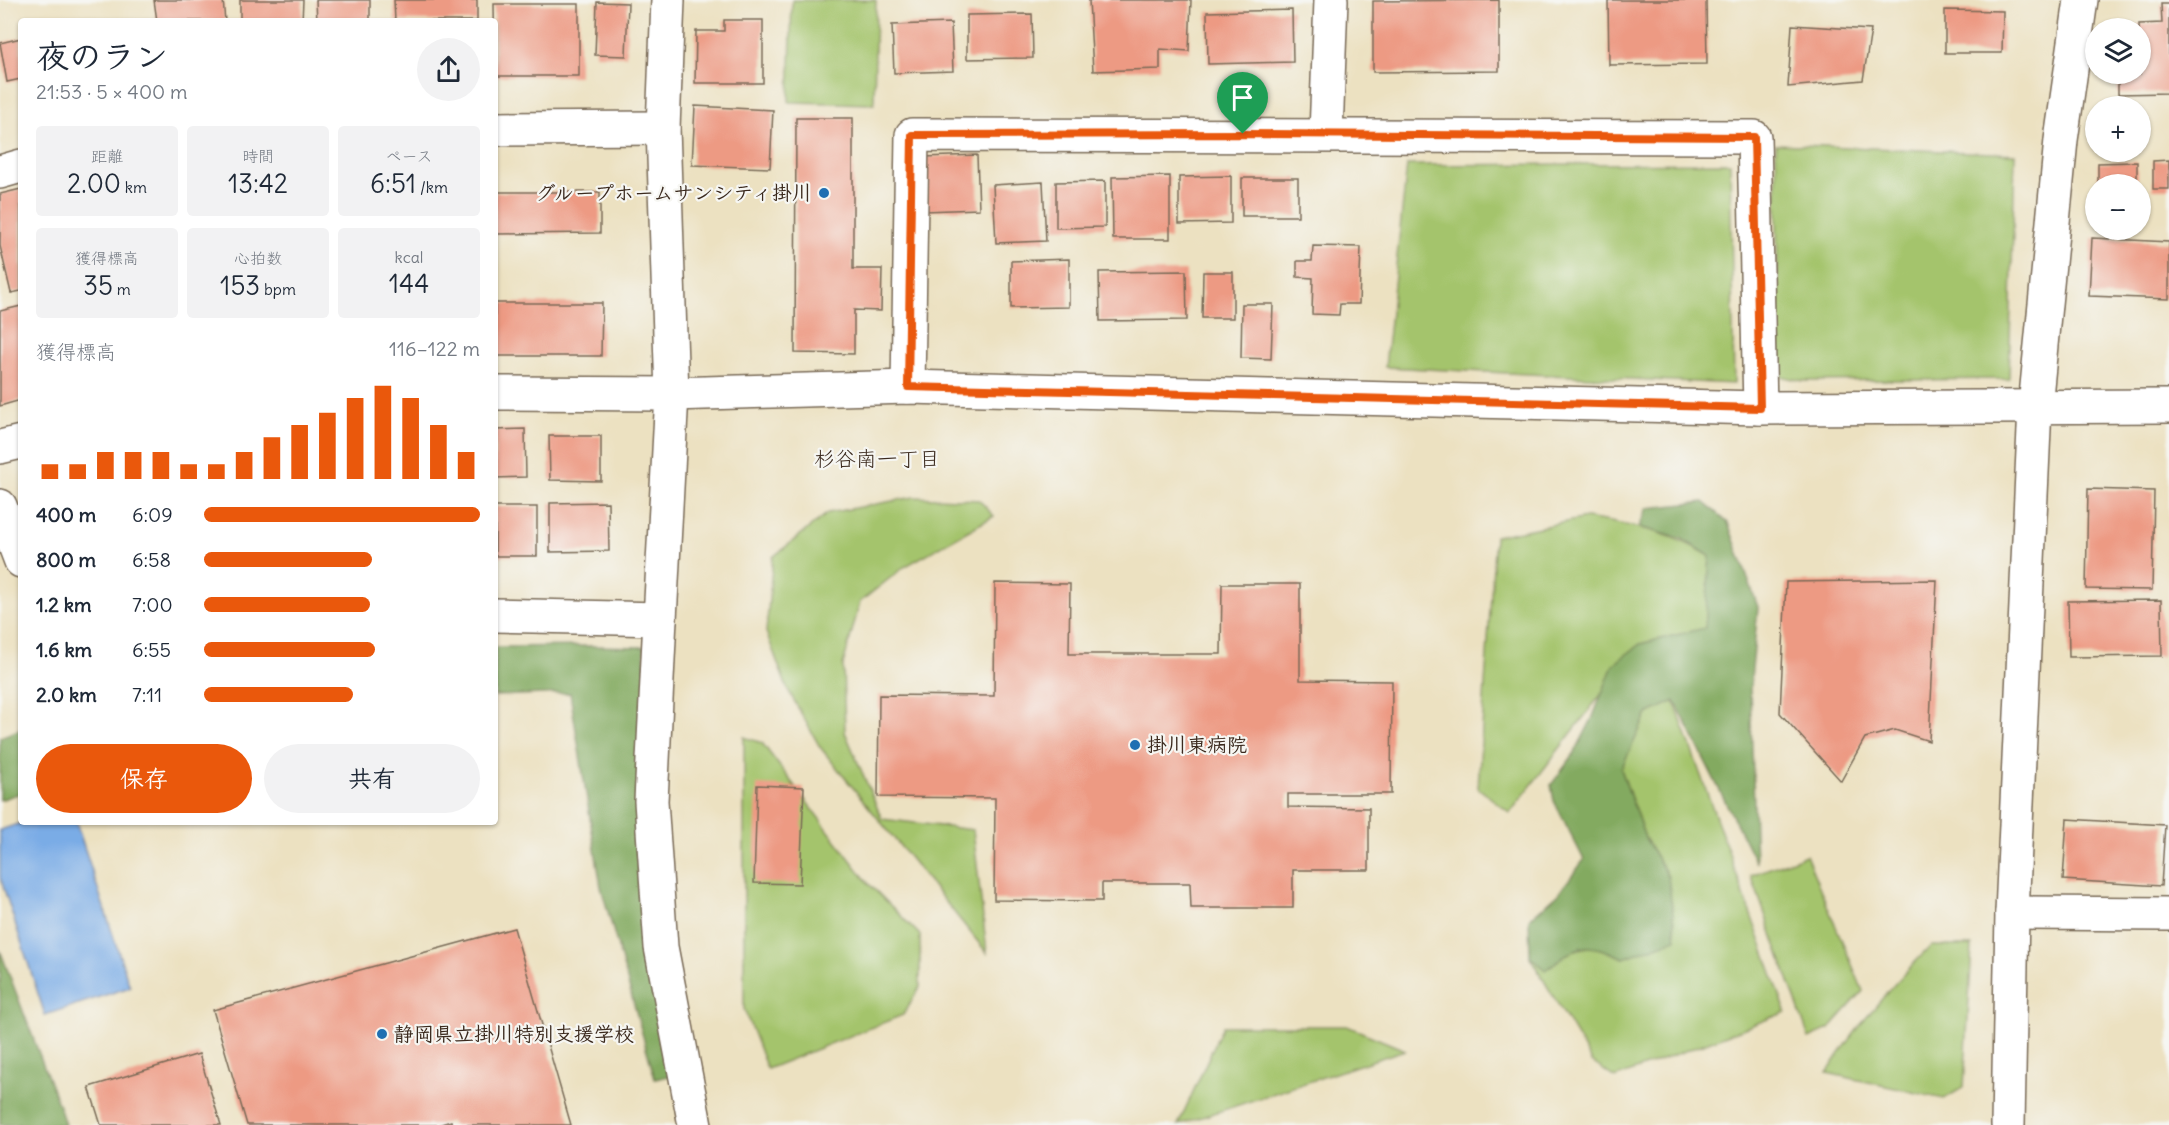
<!DOCTYPE html>
<html lang="ja">
<head>
<meta charset="utf-8">
<style>
  body { margin:0; font-family:Delius,"Klee One",sans-serif; background:#f2f2f3; color:#1f2937; height:100vh; display:flex; flex-direction:column; font-size:22px; white-space:nowrap }
  * { box-sizing:border-box; margin:0 }
  p { font-size:20px; color:#747a83 }
  .icon { flex:none; width:33px; height:33px; fill:none; stroke:currentColor; stroke-width:2; stroke-linecap:round; stroke-linejoin:round }
  .map { position:relative; flex:1; overflow:hidden }
  .panel { position:absolute; left:18px; top:18px; width:480px; height:807px; display:flex; flex-direction:column; background:#fff; border-radius:6px; box-shadow:0 2px 4px #0004 }
  .panel>* { flex:none }
  .tools { position:absolute; left:2085px; top:18px; display:grid; gap:12px }
  .tools a { display:grid; place-items:center; width:66px; height:66px; border-radius:50%; background:#fff; box-shadow:0 2px 4px #0004; font-size:30px }
  .pin { position:absolute; display:grid; place-items:center; width:51px; height:51px; color:#fff; margin:-62px -26px; border-radius:50% 50% 50% 0; rotate:-45deg; box-shadow:0 0 6px #0007 }
  .pin .icon { rotate:45deg }
  .round { display:grid; place-items:center; flex:none; width:63px; height:63px; border-radius:32px; background:#f2f2f3 }
  .overview { display:flex; align-items:center; justify-content:space-between; height:102px; padding:0 18px }
  h1 { font-size:33px; font-weight:600; line-height:45px }
  .metrics { display:grid; grid-template-columns:repeat(3,1fr); gap:9px; height:102px; padding:6px 18px }
  .metrics div { display:grid; align-content:center; border-radius:6px; background:#f2f2f3; text-align:center }
  .metrics b { font-size:26px; font-weight:600 }
  .metrics small { font-size:16px; font-weight:400 }
  .metrics p { font-size:16px }
  .chart { height:168px; padding:12px 18px }
  .chart p { display:flex; justify-content:space-between }
  .chart svg { width:100%; height:108px; margin-top:6px; stroke:#ea580c; stroke-width:6 }
  .primary-button { display:flex; gap:12px; margin-top:auto; padding:12px 18px }
  .primary-button a { flex:1; height:69px; border-radius:36px; background:#ea580c; color:#fff; font-size:24px; font-weight:600; line-height:69px; text-align:center }
  .primary-button a+a { background:#f2f2f3; color:#1f2937 }
  ul { padding:0 18px; list-style:none; font-size:20px }
  li { display:grid; grid-template-columns:96px 72px 1fr; align-items:center; height:45px }
  li i { height:15px; border-radius:8px; background:#ea580c }
  .map>svg:first-child { display:block }
  .green { fill:#a4c46c; stroke:#707745; stroke-width:1.5 }
  .forest { fill:#83aa60; stroke:#5f6a3f; stroke-width:1.5 }
  .water { fill:#7aace6; stroke:#5a6b82; stroke-width:1.5 }
  .building { fill:#ed9a83 }
  .lines { fill:none; stroke-linecap:round; stroke-linejoin:round }
  .minor-casing { stroke:#796a57; stroke-width:36 }
  .tertiary-casing { stroke:#796a57; stroke-width:36 }
  .minor { stroke:#fff; stroke-width:33 }
  .tertiary { stroke:#fff; stroke-width:33 }
  .route-casing { stroke:#fff; stroke-width:12 }
  .route { stroke:#ea580c; stroke-width:8 }
  .poi-dot { fill:#1f6fb2; stroke:#f6f6f2; stroke-width:2 }
  .labels { text-anchor:middle; stroke-width:4.5; stroke-linejoin:round; paint-order:stroke }
  .poi-label { font-size:20px; font-weight:bold; fill:#3b2a1e; stroke:#f6f6f2; text-anchor:start }
  .neighbourhood-label { font-size:21px; fill:#3b2a1e; stroke:#f6f6f2 }
</style>
</head>
<body>
<div class="map">
<svg width="2169" height="1125" viewBox="0 0 2169 1125">
  <rect width="100%" height="100%" fill="#f6f6f2"/>
  <filter id="ink" filterUnits="userSpaceOnUse"><feTurbulence type="fractalNoise" baseFrequency=".0167" numOctaves="2"/><feDisplacementMap in="SourceGraphic" scale="12" xChannelSelector="R" yChannelSelector="G"/><feConvolveMatrix kernelMatrix="1 2 1 2 8 2 1 2 1" color-interpolation-filters="sRGB"/></filter>
  <filter id="wash" filterUnits="userSpaceOnUse"><feTurbulence type="fractalNoise" baseFrequency=".008" numOctaves="4" result="noise"/><feDisplacementMap in="SourceGraphic" scale="24" xChannelSelector="R" yChannelSelector="G"/><feGaussianBlur stdDeviation="1.35" result="paint"/><feColorMatrix in="noise" values="0 0 0 0 0 0 0 0 0 0 0 0 0 0 0 0 0 1.4 0 .05"/><feComposite in="paint" operator="in"/></filter>
  <g filter="url(#wash)">
    <rect width="100%" height="100%" fill="#ece1c1"/>
    <g class="green">
      <polygon points="792,0 876,0 874,104 789,102"/>
      <polygon points="1776,144 2015,154 2009,379 1803,381 1779,376"/>
      <polygon points="1730,163 1734,384 1385,367 1407,165"/>
      <polygon points="914,497 979,500 994,516 904,567 860,602 843,665 845,732 882,819 973,830 987,953 820,747 787,688 766,632 773,557 828,513"/>
      <path d="M1586,518C1633,526 1669,531 1710,556L1706,628L1640,644L1510,813L1478,788L1495,536Z"/>
      <polygon points="1674,701 1786,1012 1615,1078 1592,1062 1530,957 1595,946 1624,958 1668,876 1645,838 1621,769 1647,714"/>
      <polygon points="744,737 762,743 869,884 920,935 920,987 903,1015 767,1069 744,1009"/>
      <polygon points="1806,855 1863,991 1829,1029 1809,1038 1751,875"/>
      <path d="M1931,946H1972L1964,1087L1944,1099L1827,1073C1857,1026 1891,985 1931,946Z"/>
      <polygon points="1223,1026 1347,1026 1405,1050 1178,1125"/>
    </g>
    <g class="forest">
      <path d="M1704,502L1728,523L1758,607L1750,689L1756,863L1675,701L1647,714L1621,769L1645,838L1668,876L1676,939L1624,958C1582,940 1581,944 1545,970L1530,956L1529,919L1558,894L1584,860L1554,801L1551,785L1574,754L1592,719L1613,665L1640,644L1705,628L1710,556L1682,539L1639,527L1647,508Z"/>
      <polygon points="591,646 644,647 674,1075 655,1079 601,887 570,693 495,696 495,647"/>
      <polygon points="21,729 21,793 0,800 0,737"/>
      <polygon points="0,950 60,1109 65,1125 0,1125"/>
    </g>
    <polygon class="water" points="24,822 76,822 130,987 45,1015 0,877 0,830"/>
    <g id="blocks">
      <g class="building">
        <polygon points="154,0 223,0 225,21 157,21"/>
        <polygon points="240,0 303,0 302,21 240,21"/>
        <polygon points="316,0 370,0 370,21 317,21"/>
        <polygon points="394,0 477,0 477,21 395,21"/>
        <polygon points="1089,0 1191,0 1189,51 1160,49 1160,69 1093,71"/>
        <polygon points="1499,0 1499,71 1373,72 1373,1"/>
        <polygon points="1608,0 1706,0 1707,64 1609,65"/>
        <polygon points="597,2 628,3 626,56 595,55"/>
        <polygon points="494,4 579,4 579,76 495,76"/>
        <polygon points="2161,4 2169,4 2169,93 2118,94 2118,74 2140,74 2139,24 2162,23"/>
        <polygon points="1292,10 1293,62 1208,64 1207,12"/>
        <polygon points="1945,10 2003,11 2002,53 1945,53"/>
        <polygon points="1032,14 1033,58 967,59 967,15"/>
        <polygon points="724,20 763,20 763,83 695,83 696,31 724,31"/>
        <polygon points="951,23 953,71 894,73 892,25"/>
        <polygon points="1792,25 1871,30 1863,80 1788,87"/>
        <polygon points="21,38 21,79 7,82 0,43"/>
        <polygon points="695,106 773,110 770,168 692,165"/>
        <polygon points="796,118 853,118 853,269 882,269 881,311 854,310 854,354 795,353"/>
        <polygon points="977,155 979,209 925,211 924,157"/>
        <polygon points="2169,160 2169,189 2153,189 2153,161"/>
        <polygon points="2137,162 2137,184 2098,184 2098,163"/>
        <polygon points="1170,176 1170,239 1113,239 1112,177"/>
        <polygon points="1231,176 1231,223 1179,224 1179,177"/>
        <rect x="1242" y="178" width="56" height="38"/>
        <polygon points="1105,181 1105,227 1056,228 1056,182"/>
        <polygon points="1043,182 1046,241 996,243 993,185"/>
        <polygon points="21,189 21,291 11,293 0,246 0,194"/>
        <polygon points="495,192 600,192 600,233 495,234"/>
        <polygon points="2092,238 2169,242 2169,299 2089,296"/>
        <polygon points="1313,246 1361,247 1359,304 1340,304 1339,315 1312,314 1313,278 1297,277 1297,261 1312,261"/>
        <polygon points="1069,259 1069,307 1011,308 1011,261"/>
        <polygon points="1186,271 1187,320 1100,321 1099,272"/>
        <polygon points="1203,272 1233,272 1233,318 1202,318"/>
        <polygon points="495,303 602,303 601,356 495,356"/>
        <polygon points="1242,304 1273,304 1271,359 1241,358"/>
        <polygon points="21,306 21,400 0,406 0,311"/>
        <polygon points="525,429 526,477 495,478 495,430"/>
        <polygon points="549,436 601,436 601,481 550,480"/>
        <polygon points="2088,489 2154,491 2152,590 2086,589"/>
        <polygon points="608,502 609,551 550,552 550,503"/>
        <rect x="495" y="507" width="42" height="49"/>
        <polygon points="1937,580 1929,741 1895,730 1865,738 1841,781 1780,713 1786,582"/>
        <polygon points="995,583 1070,584 1069,654 1221,654 1222,584 1300,584 1300,680 1392,681 1391,794 1288,794 1288,807 1369,808 1369,870 1293,870 1293,908 1191,908 1190,883 1102,883 1102,901 994,900 995,798 878,797 879,695 994,696"/>
        <polygon points="2161,600 2162,656 2069,657 2068,601"/>
        <polygon points="757,785 804,787 800,884 754,883"/>
        <polygon points="2067,819 2165,825 2161,886 2063,880"/>
        <polygon points="514,928 571,1125 452,1125 451,1121 438,1125 247,1125 213,1010"/>
        <polygon points="199,1054 221,1125 101,1125 89,1087"/>
      </g>
    </g>
  </g>
  <g filter="url(#ink)">
    <use href="#blocks" fill-opacity="0" stroke="#796a57" stroke-width="1.5"/>
    <g class="lines">
      <defs>
        <g id="minor">
          <polyline points="495,129 663,128"/>
          <polyline points="1326,134 1331,0"/>
          <polyline points="0,172 21,166"/>
          <polyline points="908,387 912,135 1754,137 1760,408"/>
          <polyline points="495,393 672,394 908,387 1760,408 2169,406"/>
          <polyline points="0,447 21,442"/>
          <polyline points="0,506 21,561"/>
          <polyline points="495,615 660,619 672,394 663,128 668,0"/>
          <polyline points="2012,913 2169,914"/>
        </g>
        <g id="tertiary">
          <polyline points="660,619 651,801 661,947 695,1125"/>
          <polyline points="2008,1125 2012,913 2035,407 2061,140 2081,0"/>
        </g>
      </defs>
      <use href="#minor" class="minor-casing"/>
      <use href="#tertiary" class="tertiary-casing"/>
      <use href="#minor" class="minor"/>
      <use href="#tertiary" class="tertiary"/>
    </g>
  </g>
  <g class="lines" filter="url(#ink)">
    <defs>
      <polygon id="route" points="1243,134 1754,137 1760,408 908,387 912,135"/>
    </defs>
    <use href="#route" class="route-casing"/>
    <use href="#route" class="route"/>
  </g>
  <g class="poi-dot">
    <circle cx="824" cy="193" r="6"/>
    <circle cx="1135" cy="745" r="6"/>
    <circle cx="382" cy="1034" r="6"/>
  </g>
  <g class="labels">
    <g class="poi-label">
      <text x="812" y="200" text-anchor="end">グループホームサンシティ掛川</text>
      <text x="1147" y="752">掛川東病院</text>
      <text x="394" y="1041">静岡県立掛川特別支援学校</text>
    </g>
    <g class="neighbourhood-label">
      <text x="877" y="466">杉谷南一丁目</text>
    </g>
  </g>
</svg>
<div class="tools">
<a><svg class="icon" aria-label="layers" viewBox="0 0 24 24"><path d="M12 4l9 5-9 5-9-5zM3 14l9 5 9-5"/></svg></a>
<a>+</a>
<a>−</a>
</div>
<div class="pin" style="left:1243px;top:134px;background:#1e9e55"><svg class="icon" aria-label="arrive" viewBox="0 0 24 24"><path d="M6 21V4h12l-3 4 3 4H6"/></svg></div>
<section class="panel">
<div class="overview"><div><h1>夜のラン</h1><p>21:53 · 5 × 400 m</p></div><a class="round"><svg class="icon" aria-label="share" viewBox="0 0 24 24"><path d="M12 15V3M7 8l5-5 5 5M5 13v7h14v-7"/></svg></a></div>
<div class="metrics">
<div><p>距離</p><b>2.00<small> km</small></b></div>
<div><p>時間</p><b>13:42</b></div>
<div><p>ペース</p><b>6:51<small> /km</small></b></div>
</div>
<div class="metrics">
<div><p>獲得標高</p><b>35<small> m</small></b></div>
<div><p>心拍数</p><b>153<small> bpm</small></b></div>
<div><p>kcal</p><b>144</b></div>
</div>
<div class="chart"><p><span>獲得標高</span>116–122 m</p>
<svg viewBox="0 0 160 44" preserveAspectRatio="none"><path d="M5 44V38M15 44V38M25 44V33M35 44V33M45 44V33M55 44V38M65 44V38M75 44V33M85 44V27M95 44V22M105 44V17M115 44V11M125 44V6M135 44V11M145 44V22M155 44V33"/></svg>
</div>
<ul>
<li><b>400 m</b>6:09<i style="width:100%"></i></li>
<li><b>800 m</b>6:58<i style="width:61%"></i></li>
<li><b>1.2 km</b>7:00<i style="width:60%"></i></li>
<li><b>1.6 km</b>6:55<i style="width:62%"></i></li>
<li><b>2.0 km</b>7:11<i style="width:54%"></i></li>
</ul>
<div class="primary-button"><a>保存</a><a>共有</a></div>
</section>
</div>
</body>
</html>
